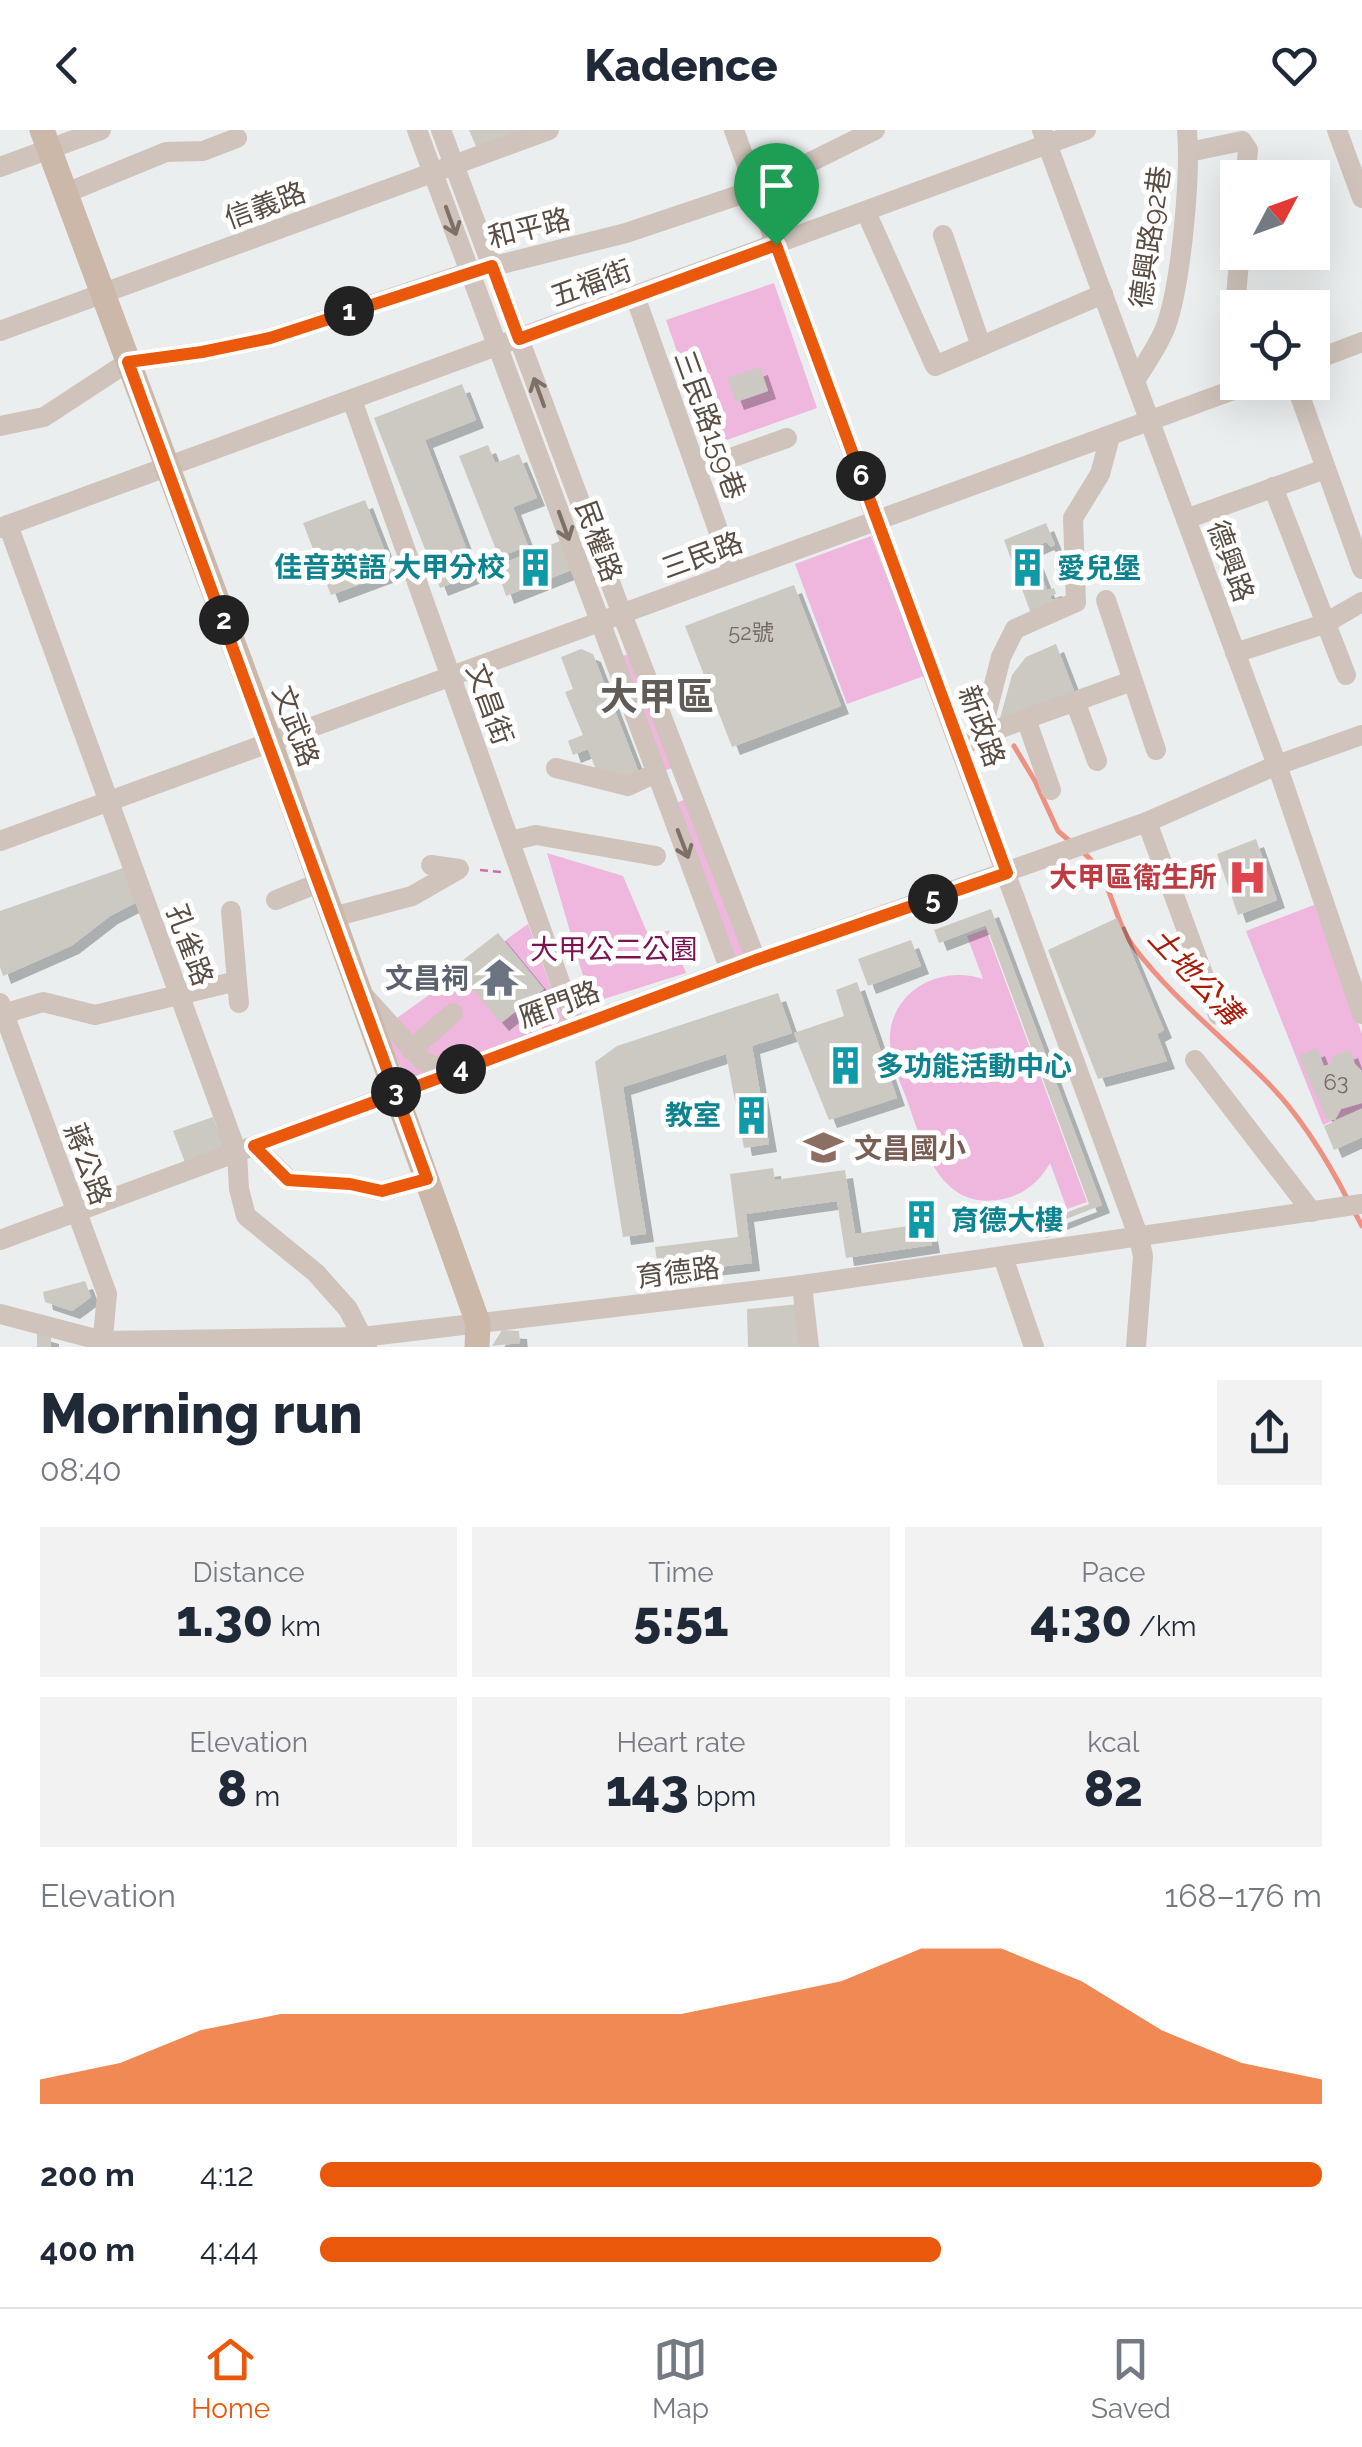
<!DOCTYPE html>
<html lang="en">
<head>
<meta charset="utf-8">
<style>
  body { margin:0; font-family:Raleway,"Noto Sans TC",sans-serif; background:#f2f2f3; color:#1f2937; height:100vh; display:flex; flex-direction:column; font-size:38px; white-space:nowrap }
  * { box-sizing:border-box; margin:0 }
  p { font-size:32px; color:#747a83 }
  .icon { flex:none; width:55px; height:55px; fill:none; stroke:currentColor; stroke-width:2; stroke-linecap:round; stroke-linejoin:round }
  .map { position:relative; height:1217px; overflow:hidden }
  .panel { display:flex; flex-direction:column; background:#fff; flex:1 }
  .panel>* { flex:none }
  .needle { width:65px; rotate:49deg }
  .tools { position:absolute; left:1220px; top:30px; display:grid; gap:20px }
  .tools a { display:grid; place-items:center; width:110px; height:110px; border-radius:0px; background:#fff; box-shadow:0 10px 40px #0002; font-size:50px }
  .pin { position:absolute; display:grid; place-items:center; width:85px; height:85px; color:#fff; margin:-102px -42px; border-radius:50% 50% 50% 0; rotate:-45deg; box-shadow:0 0 10px #0007 }
  .pin .icon { rotate:45deg }
  .km { position:absolute; width:50px; height:50px; margin:-25px; border-radius:50%; background:#222; color:#fff; font-size:28px; line-height:50px; text-align:center }
  .round { display:grid; place-items:center; flex:none; width:105px; height:105px; border-radius:0px; background:#f2f2f3 }
  .overview { display:flex; align-items:center; justify-content:space-between; height:170px; padding:0 40px }
  h1 { font-size:55px; font-weight:800; line-height:75px }
  .figures { display:grid; grid-template-columns:repeat(3,1fr); gap:15px; height:170px; padding:10px 40px }
  .figures div { display:grid; align-content:center; border-radius:0px; background:#f2f2f3; text-align:center }
  .figures b { font-size:50px; font-weight:800 }
  .figures small { font-size:28px; font-weight:400 }
  .figures p { font-size:28px }
  .chart { height:280px; padding:20px 40px }
  .chart p { display:flex; justify-content:space-between }
  .chart svg { width:100%; height:180px; margin-top:10px; fill:#ea580c; opacity:.7 }
  ul { padding:0 40px; list-style:none; font-size:32px }
  li { display:grid; grid-template-columns:160px 120px 1fr; align-items:center; height:75px }
  li i { height:25px; border-radius:12px; background:#ea580c }
  header { display:flex; justify-content:space-between; align-items:center; height:130px; padding:0 40px; background:#fff; font-size:45px; font-weight:800 }
  .tab-bar { display:flex; justify-content:space-around; align-items:center; height:140px; border-top:2px solid #e0e1e3; background:#fff; font-size:28px; color:#747a83 }
  .tab-bar a { display:grid; justify-items:center; gap:5px }
  .tab-bar .selected { color:#ea580c }
  .map>svg:first-child { display:block }
  .green { fill:#efb6de }
  .lines { fill:none; stroke-linecap:round; stroke-linejoin:round }
  .stream { stroke:#ee9082; stroke-width:5 }
  .building { fill:#ccc8c2; filter:url(#shadow) }
  .path { stroke:#ce6ea5; stroke-width:2.5; stroke-dasharray:8 5; stroke-linecap:butt }
  .minor { stroke:#cfc3bb; stroke-width:20 }
  .major { stroke:#ccb8a9; stroke-width:25 }
  .oneway { stroke:#7c7067 }
  .route-casing { stroke:#fff; stroke-width:20 }
  .route { stroke:#ea580c; stroke-width:12 }
  .labels { text-anchor:middle; stroke-width:10; stroke-linejoin:round; paint-order:stroke }
  .number-label { font-size:22px; fill:#766b63 }
  .street-label { font-size:28px; fill:#594c43; stroke:#fff }
  .culture-label { font-size:28px; font-weight:bold; fill:#0d838f; stroke:#fff; text-anchor:start }
  .health-label { font-size:28px; font-weight:bold; fill:#be3a42; stroke:#fff; text-anchor:end }
  .park-label { font-size:28px; fill:#7b1350; stroke:#fff }
  .worship-label { font-size:28px; font-weight:bold; fill:#5b616d; stroke:#fff; text-anchor:end }
  .education-label { font-size:28px; font-weight:bold; fill:#785e54; stroke:#fff; text-anchor:start }
  .water-label { font-size:30px; font-style:italic; fill:#a81c08; stroke:#fff }
  .district-label { font-size:38px; font-weight:bold; fill:#615c58; stroke:#fff }
</style>
</head>
<body>
<header><svg class="icon" aria-label="back" viewBox="0 0 24 24"><path d="M15 5l-7 7 7 7"/></svg>Kadence<svg class="icon" aria-label="heart" viewBox="0 0 24 24"><path d="M12 20l-8-8c-3-5 5-10 8-4 3-6 11-1 8 4z"/></svg></header>
<div class="map">
<svg width="1362" height="1217" viewBox="0 0 1362 1217">
  <defs>
    <filter id="shadow"><feDropShadow dx="8" dy="8" stdDeviation="0" flood-color="#0004"/></filter>
  </defs>
  <rect width="100%" height="100%" fill="#ebeeee"/>
  <g class="green">
    <polygon points="774,153 817,278 710,316 666,190"/>
    <polygon points="871,406 924,546 847,574 795,434"/>
    <polygon points="633,522 677,636 661,642 618,528"/>
    <polygon points="690,667 749,824 734,830 674,674"/>
    <polygon points="547,723 623,746 647,802 669,801 686,843 591,873"/>
    <polygon points="1314,775 1362,904 1362,978 1323,995 1246,801"/>
    <polygon points="528,794 566,899 409,957 383,898"/>
    <path d="M986,799L1087,1072L1067,1079L1050,1033C1040,1051 1024,1065 1003,1069C939,1082 923,1015 907,970C899,949 888,926 890,903C895,858 943,835 983,849L967,806Z"/>
  </g>
  <g class="lines">
    <g class="stream">
      <polyline points="1014,616 1035,651 1058,701 1072,713"/>
      <path d="M1084,723C1112,747 1112,787 1133,816C1172,868 1222,906 1267,952C1301,986 1327,1029 1349,1072"/>
      <polyline points="1354,1081 1362,1096"/>
    </g>
  </g>
  <g class="building">
    <polygon points="469,0 530,0 478,21"/>
    <polygon points="760,237 768,261 736,272 727,248"/>
    <polygon points="462,254 476,290 425,310 476,444 440,458 374,288"/>
    <polygon points="488,315 495,333 519,324 537,368 513,377 528,416 499,427 459,326"/>
    <polygon points="365,370 393,442 331,465 303,393"/>
    <polygon points="1046,393 1055,415 1051,417 1046,412 1031,419 1047,460 1054,458 1056,464 1050,466 1052,470 1059,468 1063,476 1033,489 1004,410"/>
    <polygon points="563,410 574,439 506,466 496,436"/>
    <polygon points="794,455 841,576 732,617 685,496"/>
    <polygon points="1056,514 1076,566 999,592 1012,545 1026,527"/>
    <polygon points="581,519 593,524 639,643 626,648 596,640 588,619 573,625 568,611 583,605 565,562 573,559 561,527"/>
    <polygon points="1256,709 1277,770 1238,785 1217,724"/>
    <polygon points="123,738 137,772 110,786 71,816 3,846 0,837 0,781"/>
    <polygon points="991,779 1102,1075 1038,1100 1036,1094 1089,1074 986,795 939,813 934,800"/>
    <polygon points="1117,788 1164,900 1157,904 1167,931 1098,949 1048,820"/>
    <polygon points="498,803 544,859 501,893 454,837"/>
    <polygon points="911,810 921,836 868,856 858,829"/>
    <polygon points="857,852 897,968 829,990 794,903 844,886 836,860"/>
    <polygon points="778,863 792,903 752,916 769,1014 744,1018 726,924 623,957 646,1104 623,1107 595,932 617,916"/>
    <polygon points="1317,918 1324,936 1333,933 1331,927 1350,920 1355,934 1362,941 1362,973 1341,979 1335,990 1327,990 1299,926"/>
    <polygon points="1362,979 1362,1007 1334,1020 1324,996"/>
    <polygon points="213,987 225,1021 186,1035 173,1001"/>
    <polygon points="773,1038 775,1050 845,1040 855,1104 915,1095 913,1080 926,1078 932,1115 846,1128 837,1071 746,1084 752,1133 659,1144 655,1117 738,1107 730,1044"/>
    <polygon points="85,1151 91,1167 72,1181 45,1172 43,1162"/>
    <polygon points="800,1174 804,1217 748,1217 747,1179"/>
    <polygon points="502,1200 519,1201 520,1213 492,1216"/>
    <polygon points="37,1202 51,1206 51,1217 37,1217"/>
  </g>
  <g class="lines">
    <polyline class="path" points="480,740 502,742"/>
    <g class="minor">
      <polyline points="417,0 730,840"/>
      <polyline points="441,0 622,484 756,830"/>
      <polyline points="734,0 1139,1108 1143,1126 1136,1217"/>
      <polyline points="1042,0 1277,635 1362,884"/>
      <polyline points="1337,0 1362,68"/>
      <polyline points="1189,22 1242,11 1248,20 1245,48"/>
      <polyline points="0,37 101,0"/>
      <polyline points="66,63 166,22 203,21 237,8"/>
      <polyline points="866,82 935,236 1103,164"/>
      <polyline points="943,105 981,216"/>
      <polyline points="635,166 733,442"/>
      <polyline points="1235,176 1240,122"/>
      <polyline points="0,201 549,0"/>
      <polyline points="1312,231 1362,212"/>
      <path d="M1135,251C1145,234 1159,215 1166,196C1181,154 1191,46 1187,0"/>
      <polyline points="1295,252 1362,439"/>
      <polyline points="352,270 576,897"/>
      <polyline points="0,296 44,287 128,232 202,222 270,208 470,142 626,103 754,60 875,0"/>
      <polyline points="697,340 787,308"/>
      <polyline points="1273,357 1346,545"/>
      <polyline points="1186,389 1325,339"/>
      <polyline points="8,395 237,1023 239,1059 246,1086 316,1143 348,1179 367,1216"/>
      <polyline points="0,398 1086,0"/>
      <polyline points="1106,470 1156,620"/>
      <polyline points="1235,523 1324,494 1362,472"/>
      <polyline points="1075,571 1097,631"/>
      <polyline points="1026,589 1051,660"/>
      <polyline points="981,605 1132,551"/>
      <polyline points="960,618 981,605 1001,527 1015,499 1076,472 1073,388 1100,344 1110,307"/>
      <polyline points="556,638 628,656 656,643"/>
      <polyline points="1147,692 1218,885"/>
      <path d="M0,711C418,557 837,408 1255,252"/>
      <polyline points="510,711 536,705 656,726"/>
      <polyline points="276,770 321,752"/>
      <polyline points="333,787 412,766 459,739 431,735"/>
      <polyline points="237,851 239,873"/>
      <polyline points="365,867 423,931 452,943"/>
      <polyline points="0,873 107,1164 102,1217"/>
      <polyline points="0,885 43,872 95,885 237,851 231,781"/>
      <polyline points="411,920 453,883"/>
      <polyline points="1195,930 1312,1082"/>
      <polyline points="254,1016 289,1050 350,1054 381,1061 427,1049"/>
      <polyline points="0,1110 756,830 1147,692 1277,635 1362,605"/>
      <polyline points="1003,1127 1034,1217"/>
      <polyline points="802,1155 809,1217"/>
      <polyline points="0,1184 103,1211 362,1207 802,1155 1362,1074"/>
    </g>
    <polyline class="major" points="42,0 270,612 478,1193 477,1217"/>
  </g>
  <defs><path id="oneway-shaft" d="M-6 0H5M1.5-3L5.5 0L1.5 3" fill="none" stroke-width="1.6" stroke-linecap="round" stroke-linejoin="round" transform="scale(2.5)"/></defs>
  <g class="oneway">
    <use href="#oneway-shaft" transform="translate(451 91) rotate(70)"/>
    <use href="#oneway-shaft" transform="translate(539 262) rotate(-110)"/>
    <use href="#oneway-shaft" transform="translate(564 396) rotate(70)"/>
    <use href="#oneway-shaft" transform="translate(683 714) rotate(69)"/>
  </g>
  <g class="lines">
    <defs>
      <polyline id="route" points="776,115 519,209 492,136 270,208 202,222 128,232 396,964 254,1016 288,1050 350,1054 382,1061 427,1049 396,964 756,830 1007,743 776,115"/>
    </defs>
    <use href="#route" class="route-casing"/>
    <use href="#route" class="route"/>
  </g>
  <defs>
    <symbol id="building-bare" viewBox="-9 -9 18 18"><path d="M-4-6H4V6H1V3H-1V6H-4ZM-2.5-4.3h1.7v1.8h-1.7ZM.8-4.3h1.7v1.8H.8ZM-2.5-1h1.7V.8h-1.7ZM.8-1h1.7V.8H.8Z" fill="#0f9aa8" stroke="#fff" stroke-width="2.5" paint-order="stroke"/></symbol>
    <symbol id="hospital-bare" viewBox="-9 -9 18 18"><path d="M-5-5h3v3.5h4V-5h3V5h-3V1.5h-4V5h-3Z" fill="#e0444e" stroke="#fff" stroke-width="2.5" paint-order="stroke"/></symbol>
    <symbol id="temple-bare" viewBox="-9 -9 18 18"><path d="M0-6L5-2H3V0L6.5 2.5H4V6H1.5V3h-3V6H-4V2.5H-6.5L-3 0V-2H-5Z" fill="#6b7280" stroke="#fff" stroke-width="2.5" paint-order="stroke"/></symbol>
    <symbol id="school-bare" viewBox="-9 -9 18 18"><path d="M0-5L7-2L0 1L-7-2ZM-4 1L0 2.5L4 1V4Q0 6-4 4Z" fill="#8d6e63" stroke="#fff" stroke-width="2.5" paint-order="stroke"/></symbol>
  </defs>
  <g fill-rule="evenodd">
    <use href="#building-bare" x="508" y="410" width="55" height="55"/>
    <use href="#building-bare" x="1000" y="410" width="55" height="55"/>
    <use href="#hospital-bare" x="1220" y="720" width="55" height="55"/>
    <use href="#temple-bare" x="472" y="820" width="55" height="55"/>
    <use href="#building-bare" x="818" y="908" width="55" height="55"/>
    <use href="#building-bare" x="724" y="958" width="55" height="55"/>
    <use href="#school-bare" x="796" y="990" width="55" height="55"/>
    <use href="#building-bare" x="894" y="1062" width="55" height="55"/>
  </g>
  <g class="labels">
    <g class="number-label">
      <text x="751" y="510">52號</text>
      <text x="1336" y="960">63</text>
    </g>
    <g class="street-label">
      <text transform="translate(265 75) rotate(-20)" y="10">信義路</text>
      <text transform="translate(529 98) rotate(-14)" y="10">和平路</text>
      <text transform="translate(1150 107) rotate(-82)" y="10">德興路92巷</text>
      <text transform="translate(591 153) rotate(-20)" y="10">五福街</text>
      <text transform="translate(710 295) rotate(70)" y="10">三民路159巷</text>
      <text transform="translate(599 411) rotate(70)" y="10">民權路</text>
      <text transform="translate(702 425) rotate(-20)" y="10">三民路</text>
      <text transform="translate(1231 431) rotate(70)" y="10">德興路</text>
      <text transform="translate(490 574) rotate(70)" y="10">文昌街</text>
      <text transform="translate(296 596) rotate(70)" y="10">文武路</text>
      <text transform="translate(982 596) rotate(70)" y="10">新政路</text>
      <text transform="translate(190 815) rotate(70)" y="10">孔雀路</text>
      <text transform="translate(559 874) rotate(-20)" y="10">雁門路</text>
      <text transform="translate(88 1034) rotate(70)" y="10">蔣公路</text>
      <text transform="translate(678 1142) rotate(-7)" y="10">育德路</text>
    </g>
    <g class="culture-label">
      <text x="505" y="447" text-anchor="end">佳音英語 大甲分校</text>
      <text x="1057" y="448">愛兒堡</text>
      <text x="876" y="946">多功能活動中心</text>
      <text x="721" y="995" text-anchor="end">教室</text>
      <text x="951" y="1100">育德大樓</text>
    </g>
    <g class="health-label">
      <text x="1217" y="757">大甲區衛生所</text>
    </g>
    <g class="park-label">
      <text x="614" y="829">大甲公二公園</text>
    </g>
    <g class="worship-label">
      <text x="469" y="858">文昌祠</text>
    </g>
    <g class="education-label">
      <text x="854" y="1028">文昌國小</text>
    </g>
    <g class="water-label">
      <text transform="translate(1195 846) rotate(47)" y="10">土地公溝</text>
    </g>
    <g class="district-label">
      <text x="657" y="580">大甲區</text>
    </g>
  </g>
</svg>
<div class="tools">
<a><svg class="needle" viewBox="-14 -14 28 28"><path d="M0-13l5 13h-10z" fill="#e53935"/><path d="M0 13l5-13h-10z" fill="#747a83"/></svg></a>
<a><svg class="icon" aria-label="locate" viewBox="0 0 24 24"><circle cx="12" cy="12" r="6"/><path d="M12 2v4M12 18v4M2 12h4M18 12h4"/></svg></a>
</div>
<div class="pin" style="left:776px;top:115px;background:#1e9e55"><svg class="icon" aria-label="arrive" viewBox="0 0 24 24"><path d="M6 21V4h12l-3 4 3 4H6"/></svg></div>
<b class="km" style="left:349px;top:181px">1</b>
<b class="km" style="left:224px;top:490px">2</b>
<b class="km" style="left:396px;top:962px">3</b>
<b class="km" style="left:461px;top:939px">4</b>
<b class="km" style="left:933px;top:769px">5</b>
<b class="km" style="left:861px;top:346px">6</b>
</div>
<section class="panel">
<div class="overview"><div><h1>Morning run</h1><p>08:40</p></div><a class="round"><svg class="icon" aria-label="share" viewBox="0 0 24 24"><path d="M12 15V3M7 8l5-5 5 5M5 13v7h14v-7"/></svg></a></div>
<div class="figures">
<div><p>Distance</p><b>1.30<small> km</small></b></div>
<div><p>Time</p><b>5:51</b></div>
<div><p>Pace</p><b>4:30<small> /km</small></b></div>
</div>
<div class="figures">
<div><p>Elevation</p><b>8<small> m</small></b></div>
<div><p>Heart rate</p><b>143<small> bpm</small></b></div>
<div><p>kcal</p><b>82</b></div>
</div>
<div class="chart"><p><span>Elevation</span>168–176 m</p>
<svg viewBox="0 0 160 44" preserveAspectRatio="none"><path d="M0 44V38L10 34L20 26L30 22L40 22L50 22L60 22L70 22L80 22L90 18L100 14L110 6L120 6L130 14L140 26L150 34L160 38V44z"/></svg>
</div>
<ul>
<li><b>200 m</b>4:12<i style="width:100%"></i></li>
<li><b>400 m</b>4:44<i style="width:62%"></i></li>
</ul>
</section>
<nav class="tab-bar">
<a class="selected"><svg class="icon" aria-label="home" viewBox="0 0 24 24"><path d="M3 11l9-7 9 7M6 9v11h12V9"/></svg>Home</a>
<a><svg class="icon" aria-label="map" viewBox="0 0 24 24"><path d="M3 6l6-2 6 2 6-2v14l-6 2-6-2-6 2zM9 4v14M15 6v14"/></svg>Map</a>
<a><svg class="icon" aria-label="saved" viewBox="0 0 24 24"><path d="M7 4h10v16l-5-4-5 4z"/></svg>Saved</a>
</nav>
</body>
</html>
